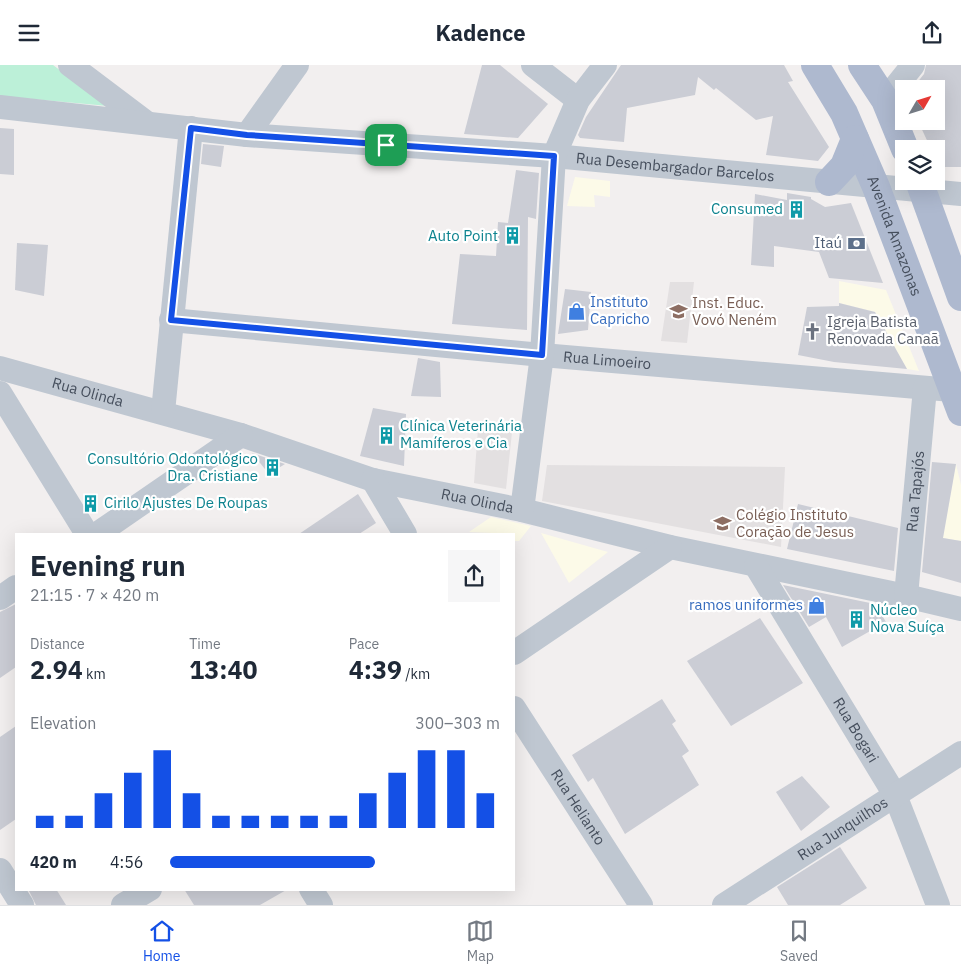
<!DOCTYPE html>
<html lang="en">
<head>
<meta charset="utf-8">
<style>
  body { margin:0; font-family:"IBM Plex Sans",sans-serif; background:#f6f6f7; color:#1f2937; height:100vh; display:flex; flex-direction:column; font-size:19px; white-space:nowrap }
  * { box-sizing:border-box; margin:0 }
  p { font-size:16px; color:#747a83 }
  .icon { flex:none; width:28px; height:28px; fill:none; stroke:currentColor; stroke-width:2; stroke-linecap:round; stroke-linejoin:round }
  .map { position:relative; flex:1; overflow:hidden }
  .drawer { position:absolute; left:15px; top:468px; width:500px; height:358px; display:flex; flex-direction:column; background:#fff; border-radius:0px; box-shadow:0 5px 20px #0002 }
  .drawer>* { flex:none }
  .needle { width:32px; rotate:51deg }
  .buttons { position:absolute; left:895px; top:15px; display:grid; gap:10px }
  .buttons a { display:grid; place-items:center; width:50px; height:50px; border-radius:0px; background:#fff; box-shadow:0 5px 20px #0002; font-size:25px }
  .pin { position:absolute; display:grid; place-items:center; width:42px; height:42px; color:#fff; margin:-21px; border-radius:10px; box-shadow:0 2px 8px #0006 }
  .round { display:grid; place-items:center; flex:none; width:52px; height:52px; border-radius:0px; background:#f6f6f7 }
  .overview { display:flex; align-items:center; justify-content:space-between; height:85px; padding:0 15px }
  h1 { font-size:28px; font-weight:700; line-height:38px }
  .stats { display:grid; grid-template-columns:repeat(3,1fr); gap:8px; height:85px; padding:5px 15px }
  .stats div { display:grid; align-content:center }
  .stats b { font-size:25px; font-weight:700 }
  .stats small { font-size:14px; font-weight:400 }
  .stats p { font-size:14px }
  .chart { height:140px; padding:10px 15px }
  .chart p { display:flex; justify-content:space-between }
  .chart svg { width:100%; height:90px; margin-top:5px; stroke:#1450e6; stroke-width:6 }
  ul { padding:0 15px; list-style:none; font-size:16px }
  li { display:grid; grid-template-columns:80px 60px 1fr; align-items:center; height:38px }
  li i { height:12px; border-radius:6px; background:#1450e6 }
  header { display:flex; justify-content:space-between; align-items:center; height:65px; padding:0 15px; background:#fff; font-size:22px; font-weight:700 }
  .dock { display:flex; justify-content:space-around; align-items:center; height:70px; border-top:1px solid #e0e1e3; background:#fff; font-size:14px; color:#747a83 }
  .dock a { display:grid; justify-items:center; gap:2px }
  .dock .selected { color:#1450e6 }
  .map>svg:first-child { display:block }
  .commercial { fill:#fcfae8 }
  .education { fill:#e3e0e1 }
  .green { fill:#bcf0d8 }
  .building { fill:#cbcdd5 }
  .lines { fill:none; stroke-linecap:round; stroke-linejoin:round }
  .minor { stroke:#bfc7d1; stroke-width:24 }
  .major { stroke:#aeb9cf; stroke-width:28 }
  .route-casing { stroke:#fff; stroke-width:10 }
  .route { stroke:#1450e6; stroke-width:6 }
  .labels { text-anchor:middle; stroke-width:4.5; stroke-linejoin:round; paint-order:stroke }
  .street-label { font-size:15px; fill:#464f5d; stroke:#fff }
  .culture-label { font-size:15px; fill:#0d838f; stroke:#fff; text-anchor:end }
  .service-label { font-size:15px; fill:#4e5e75; stroke:#fff; text-anchor:end }
  .shop-label { font-size:15px; fill:#366cbe; stroke:#fff; text-anchor:start }
  .education-label { font-size:15px; fill:#785e54; stroke:#fff; text-anchor:start }
  .worship-label { font-size:15px; fill:#5b616d; stroke:#fff; text-anchor:start }
</style>
</head>
<body>
<header><svg class="icon" aria-label="menu" viewBox="0 0 24 24"><path d="M4 6h16M4 12h16M4 18h16"/></svg>Kadence<svg class="icon" aria-label="share" viewBox="0 0 24 24"><path d="M12 15V3M7 8l5-5 5 5M5 13v7h14v-7"/></svg></header>
<div class="map">
<svg width="961" height="840" viewBox="0 0 961 840">
  <rect width="100%" height="100%" fill="#f2efef"/>
  <g class="commercial">
    <polygon points="575,112 610,116 610,132 594,130 595,142 567,141"/>
    <polygon points="839,216 886,225 919,306 907,304 875,247 839,238"/>
    <polygon points="956,399 961,420 961,476 943,473"/>
    <polygon points="491,452 531,461 519,476 514,476 514,469 469,467"/>
    <polygon points="541,468 608,487 569,518"/>
  </g>
  <g class="education">
    <polygon points="670,217 694,217 687,278 661,276"/>
    <polygon points="478,364 512,367 506,424 474,418"/>
    <polygon points="547,400 785,402 781,482 542,436"/>
  </g>
  <polygon class="green" points="0,0 53,0 108,41 0,31"/>
  <g class="building">
    <polygon points="482,0 500,0 548,39 518,73 464,69"/>
    <polygon points="621,0 784,0 793,16 788,17 829,82 818,96 766,90 773,51 756,55 716,23 714,25 698,12 695,30 627,43 624,77 580,73 578,70 586,52"/>
    <polygon points="926,0 961,0 961,102 941,102 936,93 936,84 931,84 918,56 936,56 936,24 912,24 924,9"/>
    <polygon points="0,63 14,64 14,110 0,109"/>
    <polygon points="203,79 224,81 221,102 201,99"/>
    <polygon points="516,105 539,108 536,154 528,152 527,265 452,259 460,189 496,191 498,157 508,158"/>
    <polygon points="787,128 811,132 811,134 825,142 851,138 883,218 829,213 819,187 774,181 774,202 751,200 755,129 787,135"/>
    <polygon points="17,178 48,180 44,231 15,225"/>
    <polygon points="565,224 591,227 588,265 558,269"/>
    <polygon points="839,238 875,247 907,304 834,297 798,290 807,242 839,241"/>
    <polygon points="418,293 440,297 441,332 411,331"/>
    <polygon points="373,343 406,349 404,401 360,391"/>
    <polygon points="252,388 285,399 269,409"/>
    <polygon points="932,397 956,399 943,473 961,476 961,518 922,507"/>
    <polygon points="358,429 376,458 359,469 299,469"/>
    <polygon points="798,439 898,463 894,506 787,484"/>
    <polygon points="783,520 875,539 886,557 842,582 826,552 809,562"/>
    <polygon points="16,539 16,602 0,613 0,547"/>
    <polygon points="760,553 803,618 731,661 687,596"/>
    <polygon points="662,634 676,656 672,659 689,686 682,691 699,720 625,769 593,713 588,717 572,690"/>
    <polygon points="16,661 16,754 0,765 0,672"/>
    <polygon points="802,711 830,742 801,766 776,727"/>
    <polygon points="840,782 867,823 840,840 788,840 777,822"/>
    <polygon points="28,824 56,824 66,840 36,840"/>
    <polygon points="184,824 288,824 260,840 194,840"/>
  </g>
  <g class="lines">
    <g class="minor">
      <polyline points="70,0 147,58"/>
      <polyline points="533,0 578,35"/>
      <polyline points="885,35 913,0"/>
      <path id="s1" d="M0,42L247,70L554,91L961,129"/>
      <polyline points="247,70 297,0"/>
      <path id="s2" d="M171,255L542,290L952,325"/>
      <path id="s3" d="M0,303L241,370L373,415L522,445L670,482L906,531L961,544"/>
      <polyline points="0,328 87,469"/>
      <polyline points="163,347 191,63"/>
      <polyline points="373,415 405,469"/>
      <polyline points="522,445 542,290 554,91 578,35 605,0"/>
      <polyline points="97,469 241,370"/>
      <path id="s4" d="M756,501L895,730L938,840"/>
      <path id="s5" d="M906,531L925,323"/>
      <polyline points="0,533 16,522"/>
      <polyline points="514,588 670,482"/>
      <path id="s6" d="M514,643L641,840"/>
      <polyline points="0,805 22,840"/>
      <polyline points="311,824 321,840"/>
      <polyline points="123,840 150,824"/>
      <path id="s7" d="M724,840L961,688"/>
    </g>
    <g class="major">
      <path id="s8" d="M815,0L844,48L876,122L961,347"/>
      <polyline points="862,0 885,35 905,84"/>
      <polyline points="919,116 961,232"/>
      <polyline points="829,117 844,101 855,74"/>
    </g>
  </g>
  <g class="lines">
    <defs>
      <polygon id="route" points="191,63 247,70 554,91 542,290 171,255"/>
    </defs>
    <use href="#route" class="route-casing"/>
    <use href="#route" class="route"/>
  </g>
  <defs>
    <symbol id="building-bare" viewBox="-9 -9 18 18"><path d="M-4-6H4V6H1V3H-1V6H-4ZM-2.5-4.3h1.7v1.8h-1.7ZM.8-4.3h1.7v1.8H.8ZM-2.5-1h1.7V.8h-1.7ZM.8-1h1.7V.8H.8Z" fill="#0f9aa8" stroke="#fff" stroke-width="2.5" paint-order="stroke"/></symbol>
    <symbol id="bank-bare" viewBox="-9 -9 18 18"><path d="M-6-4H6V4H-6ZM0-2.3a2.3 2.3 0 1 0 0 4.6a2.3 2.3 0 1 0 0-4.6Z" fill="#5c6f8a" stroke="#fff" stroke-width="2.5" paint-order="stroke"/></symbol>
    <symbol id="shop-bare" viewBox="-9 -9 18 18"><path d="M-5-2.5h2.3a2.7 3.5 0 0 1 5.4 0H5L5.5 6h-11ZM-1.5-2.5h3a1.5 2.3 0 0 0-3 0Z" fill="#3f7fe0" stroke="#fff" stroke-width="2.5" paint-order="stroke"/></symbol>
    <symbol id="school-bare" viewBox="-9 -9 18 18"><path d="M0-5L7-2L0 1L-7-2ZM-4 1L0 2.5L4 1V4Q0 6-4 4Z" fill="#8d6e63" stroke="#fff" stroke-width="2.5" paint-order="stroke"/></symbol>
    <symbol id="church-bare" viewBox="-9 -9 18 18"><path d="M-1.2-6h2.4v3.5h3.3v2.4h-3.3V6h-2.4V-.1h-3.3v-2.4h3.3Z" fill="#6b7280" stroke="#fff" stroke-width="2.5" paint-order="stroke"/></symbol>
  </defs>
  <g fill-rule="evenodd">
    <use href="#building-bare" x="784" y="132" width="25" height="25"/>
    <use href="#building-bare" x="500" y="158" width="25" height="25"/>
    <use href="#bank-bare" x="844" y="166" width="25" height="25"/>
    <use href="#shop-bare" x="564" y="234" width="25" height="25"/>
    <use href="#school-bare" x="666" y="234" width="25" height="25"/>
    <use href="#church-bare" x="800" y="254" width="25" height="25"/>
    <use href="#building-bare" x="374" y="358" width="25" height="25"/>
    <use href="#building-bare" x="260" y="390" width="25" height="25"/>
    <use href="#building-bare" x="78" y="426" width="25" height="25"/>
    <use href="#school-bare" x="710" y="446" width="25" height="25"/>
    <use href="#shop-bare" x="804" y="528" width="25" height="25"/>
    <use href="#building-bare" x="844" y="542" width="25" height="25"/>
  </g>
  <g class="labels">
    <g class="street-label">
      <text dy="5" stroke="none"><textPath href="#s1" startOffset="678">Rua Desembargador Barcelos</textPath></text>
      <text dy="5" stroke="none"><textPath href="#s8" startOffset="189">Avenida Amazonas</textPath></text>
      <text dy="5" stroke="none"><textPath href="#s2" startOffset="438">Rua Limoeiro</textPath></text>
      <text dy="5" stroke="none"><textPath href="#s3" startOffset="91">Rua Olinda</textPath></text>
      <text dy="5" stroke="none"><textPath href="#s5" startOffset="105">Rua Tapajós</textPath></text>
      <text dy="5" stroke="none"><textPath href="#s3" startOffset="496">Rua Olinda</textPath></text>
      <text dy="5" stroke="none"><textPath href="#s4" startOffset="192">Rua Bogari</textPath></text>
      <text dy="5" stroke="none"><textPath href="#s6" startOffset="118">Rua Helianto</textPath></text>
      <text dy="5" stroke="none"><textPath href="#s7" startOffset="141">Rua Junquilhos</textPath></text>
    </g>
    <g class="culture-label">
      <text x="783" y="149">Consumed</text>
      <text x="498" y="176">Auto Point</text>
      <text x="400" y="366" text-anchor="start">Clínica Veterinária<tspan x="400" dy="17">Mamíferos e Cia</tspan></text>
      <text x="258" y="399">Consultório Odontológico<tspan x="258" dy="17">Dra. Cristiane</tspan></text>
      <text x="104" y="443" text-anchor="start">Cirilo Ajustes De Roupas</text>
      <text x="870" y="550" text-anchor="start">Núcleo<tspan x="870" dy="17">Nova Suíça</tspan></text>
    </g>
    <g class="service-label">
      <text x="842" y="183">Itaú</text>
    </g>
    <g class="shop-label">
      <text x="590" y="242">Instituto<tspan x="590" dy="17">Capricho</tspan></text>
      <text x="803" y="545" text-anchor="end">ramos uniformes</text>
    </g>
    <g class="education-label">
      <text x="692" y="243">Inst. Educ.<tspan x="692" dy="17">Vovó Neném</tspan></text>
      <text x="736" y="455">Colégio Instituto<tspan x="736" dy="17">Coração de Jesus</tspan></text>
    </g>
    <g class="worship-label">
      <text x="827" y="262">Igreja Batista<tspan x="827" dy="17">Renovada Canaã</tspan></text>
    </g>
  </g>
</svg>
<div class="buttons">
<a><svg class="needle" viewBox="-14 -14 28 28"><path d="M0-13l5 13h-10z" fill="#e53935"/><path d="M0 13l5-13h-10z" fill="#747a83"/></svg></a>
<a><svg class="icon" aria-label="layers" viewBox="0 0 24 24"><path d="M12 4l9 5-9 5-9-5zM3 14l9 5 9-5"/></svg></a>
</div>
<div class="pin" style="left:386px;top:80px;background:#1e9e55"><svg class="icon" aria-label="arrive" viewBox="0 0 24 24"><path d="M6 21V4h12l-3 4 3 4H6"/></svg></div>
<section class="drawer">
<div class="overview"><div><h1>Evening run</h1><p>21:15 · 7 × 420 m</p></div><a class="round"><svg class="icon" aria-label="share" viewBox="0 0 24 24"><path d="M12 15V3M7 8l5-5 5 5M5 13v7h14v-7"/></svg></a></div>
<div class="stats">
<div><p>Distance</p><b>2.94<small> km</small></b></div>
<div><p>Time</p><b>13:40</b></div>
<div><p>Pace</p><b>4:39<small> /km</small></b></div>
</div>
<div class="chart"><p><span>Elevation</span>300–303 m</p>
<svg viewBox="0 0 160 44" preserveAspectRatio="none"><path d="M5 44V38M15 44V38M25 44V27M35 44V17M45 44V6M55 44V27M65 44V38M75 44V38M85 44V38M95 44V38M105 44V38M115 44V27M125 44V17M135 44V6M145 44V6M155 44V27"/></svg>
</div>
<ul>
<li><b>420 m</b>4:56<i style="width:62%"></i></li>
</ul>
</section>
</div>
<nav class="dock">
<a class="selected"><svg class="icon" aria-label="home" viewBox="0 0 24 24"><path d="M3 11l9-7 9 7M6 9v11h12V9"/></svg>Home</a>
<a><svg class="icon" aria-label="map" viewBox="0 0 24 24"><path d="M3 6l6-2 6 2 6-2v14l-6 2-6-2-6 2zM9 4v14M15 6v14"/></svg>Map</a>
<a><svg class="icon" aria-label="saved" viewBox="0 0 24 24"><path d="M7 4h10v16l-5-4-5 4z"/></svg>Saved</a>
</nav>
</body>
</html>
